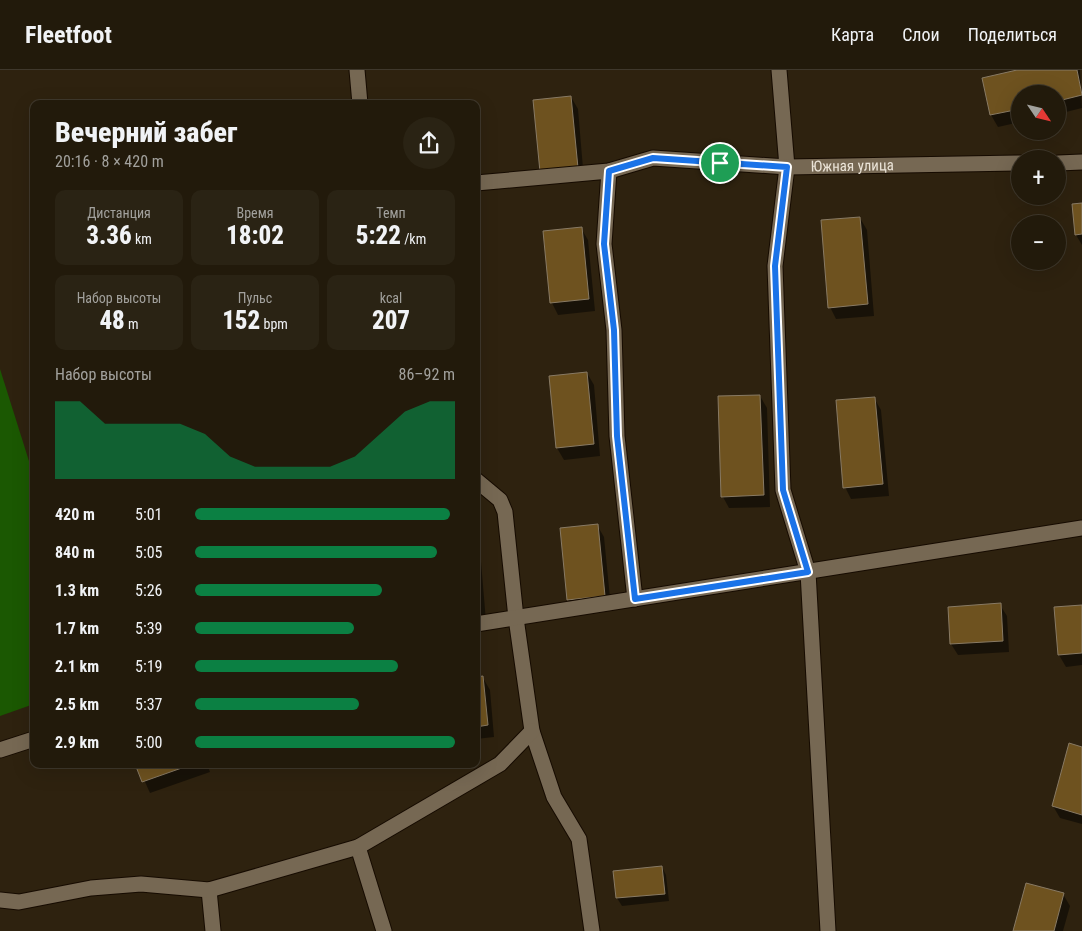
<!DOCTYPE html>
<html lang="ru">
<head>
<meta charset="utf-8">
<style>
  body { margin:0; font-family:"Roboto Condensed",sans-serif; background:#2a2314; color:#f1f3f6; height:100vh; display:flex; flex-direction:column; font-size:19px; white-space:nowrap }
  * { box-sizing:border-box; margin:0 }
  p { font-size:16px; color:#a2a19d }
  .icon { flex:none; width:28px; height:28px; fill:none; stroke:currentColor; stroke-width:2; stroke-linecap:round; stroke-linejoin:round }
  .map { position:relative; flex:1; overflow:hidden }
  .details { position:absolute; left:30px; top:30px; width:450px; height:668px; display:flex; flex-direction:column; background:#221a0b; border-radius:10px; box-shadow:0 5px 20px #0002,0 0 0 1px #3f382c }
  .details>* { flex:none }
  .needle { width:32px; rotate:125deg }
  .controls { position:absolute; left:1011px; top:15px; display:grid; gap:10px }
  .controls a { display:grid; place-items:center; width:55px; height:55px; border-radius:50%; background:#221a0b; box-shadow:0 5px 20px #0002,0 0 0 1px #3f382c; font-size:25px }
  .pin { position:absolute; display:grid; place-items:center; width:42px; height:42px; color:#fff; margin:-21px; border:2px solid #fff; border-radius:50%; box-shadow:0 1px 5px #0007 }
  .round { display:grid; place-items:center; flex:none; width:52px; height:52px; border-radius:26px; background:#2a2314 }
  .head { display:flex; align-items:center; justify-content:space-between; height:85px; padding:0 25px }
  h1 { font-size:28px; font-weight:800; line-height:38px }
  .metrics { display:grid; grid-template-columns:repeat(3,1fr); gap:8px; height:85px; padding:5px 25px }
  .metrics div { display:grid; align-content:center; border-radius:10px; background:#2a2314; text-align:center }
  .metrics b { font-size:25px; font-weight:800 }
  .metrics small { font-size:14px; font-weight:400 }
  .metrics p { font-size:14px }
  .chart { height:140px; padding:10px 25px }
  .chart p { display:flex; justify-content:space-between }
  .chart svg { width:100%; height:90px; margin-top:5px; fill:#0b8043; opacity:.7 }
  ul { padding:0 25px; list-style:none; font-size:16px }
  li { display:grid; grid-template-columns:80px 60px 1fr; align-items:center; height:38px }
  li i { height:12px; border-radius:6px; background:#0b8043 }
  header { display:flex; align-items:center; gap:30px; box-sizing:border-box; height:70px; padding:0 25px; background:#221a0b; border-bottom:1px solid #3f382c }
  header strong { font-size:24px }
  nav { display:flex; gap:28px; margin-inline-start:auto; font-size:18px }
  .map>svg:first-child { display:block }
  .forest { fill:#1b5802 }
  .shadow { fill:#0007 }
  .building { fill:#6e521f; stroke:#887a64 }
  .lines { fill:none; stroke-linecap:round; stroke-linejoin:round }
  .street-casing { stroke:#160b00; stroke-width:17 }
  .street { stroke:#766853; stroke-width:15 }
  .route-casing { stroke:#fff; stroke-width:10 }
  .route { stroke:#1a73e8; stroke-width:6 }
  .labels { text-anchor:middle; stroke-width:4; stroke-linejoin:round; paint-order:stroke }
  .street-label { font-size:15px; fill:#eae3d7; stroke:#120d05 }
</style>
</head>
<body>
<header>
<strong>Fleetfoot</strong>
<nav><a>Карта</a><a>Слои</a><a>Поделиться</a></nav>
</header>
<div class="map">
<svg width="1082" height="861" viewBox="0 0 1082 861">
  <rect width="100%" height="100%" fill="#2e220f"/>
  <polygon class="forest" points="0,299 34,407 34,634 0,646"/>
  <g class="shadow">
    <polygon points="1023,0 1080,0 1082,38 1058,44 1058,24 1020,24 1020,52 998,57 991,45 983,9"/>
    <polygon points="571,27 578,39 584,110 548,113"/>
    <polygon points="1082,134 1082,175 1076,165"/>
    <polygon points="860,148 867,160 874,246 836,249 830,237"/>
    <polygon points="581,158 588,170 595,241 558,245 552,233"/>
    <polygon points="587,303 594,315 600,386 564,390 557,378"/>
    <polygon points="760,326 767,338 770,437 729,438 723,427"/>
    <polygon points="874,328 881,340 889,426 851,429 845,417"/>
    <polygon points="597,455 604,467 611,538 575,541 568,529"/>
    <polygon points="476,475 480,480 486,551 476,552"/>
    <polygon points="1000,535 1007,546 1009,582 958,585 951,574"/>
    <polygon points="1082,536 1082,595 1066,597 1059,585"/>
    <polygon points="476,608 483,608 490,620 494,667 476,669"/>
    <polygon points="1082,678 1082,754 1060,748 1053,736"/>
    <polygon points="137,694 207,694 210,702 150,723"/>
    <polygon points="662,797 666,805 669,831 622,836 617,828 615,802"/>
    <polygon points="1063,824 1070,836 1063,861 1014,861"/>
  </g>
  <g class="building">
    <polygon points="1017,0 1077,0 1082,25 1058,31 1058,24 1020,24 1020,39 990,45 982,8"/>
    <polygon points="571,26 578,98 540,102 533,30"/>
    <polygon points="1082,133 1082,164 1075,165 1072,134"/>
    <polygon points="860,147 868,234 828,238 821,150"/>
    <polygon points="582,157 589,229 550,233 543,161"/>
    <polygon points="587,302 594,374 556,378 549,306"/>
    <polygon points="760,325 764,425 721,427 718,326"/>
    <polygon points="875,327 883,414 843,418 836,330"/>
    <polygon points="598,454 605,526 567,530 560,458"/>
    <polygon points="476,498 480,539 476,540"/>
    <polygon points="1001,533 1003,571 950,574 948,537"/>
    <polygon points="1082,535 1082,583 1058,585 1054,537"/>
    <polygon points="483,606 488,655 476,657 476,607"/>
    <polygon points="1069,673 1082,677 1082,745 1052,736"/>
    <polygon points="135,694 193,694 142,712"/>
    <polygon points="662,796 665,824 616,828 613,801"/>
    <polygon points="1026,813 1064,823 1054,861 1013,861"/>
  </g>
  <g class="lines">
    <defs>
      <g id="street">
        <polyline points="357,0 360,34"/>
        <polyline points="779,0 787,97 775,196 783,420 808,502 828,861"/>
        <polyline points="1058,93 1082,92"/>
        <polyline points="609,101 604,174 614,260 617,366 635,529"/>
        <path id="s1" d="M476,113L609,101L653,88L787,97L1020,93"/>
        <polyline points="476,410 500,430 505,442 516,548 532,661 554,727 579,769 592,861"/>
        <polyline points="476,554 1082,458"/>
        <polyline points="0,680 34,669"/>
        <polyline points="358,777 384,861"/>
        <polyline points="209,820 213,861"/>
        <polyline points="0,830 19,832 91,818 141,814 209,820 358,777 500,694 532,661"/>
      </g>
    </defs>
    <use href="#street" class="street-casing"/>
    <use href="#street" class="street"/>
  </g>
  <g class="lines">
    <defs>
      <polygon id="route" points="653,88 787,97 775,196 783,420 808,502 635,529 617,366 614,260 604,174 609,101"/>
    </defs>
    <use href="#route" class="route-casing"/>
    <use href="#route" class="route"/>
  </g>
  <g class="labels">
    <g class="street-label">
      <text dy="5" stroke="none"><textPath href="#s1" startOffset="379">Южная улица</textPath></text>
    </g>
  </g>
</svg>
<div class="controls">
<a><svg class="needle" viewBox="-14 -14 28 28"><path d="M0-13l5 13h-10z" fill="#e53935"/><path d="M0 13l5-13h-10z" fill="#a2a19d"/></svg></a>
<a>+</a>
<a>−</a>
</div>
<div class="pin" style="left:720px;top:93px;background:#1e9e55"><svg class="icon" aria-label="arrive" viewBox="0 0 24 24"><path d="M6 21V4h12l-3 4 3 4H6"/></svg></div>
<section class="details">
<div class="head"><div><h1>Вечерний забег</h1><p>20:16 · 8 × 420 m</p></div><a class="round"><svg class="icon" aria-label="share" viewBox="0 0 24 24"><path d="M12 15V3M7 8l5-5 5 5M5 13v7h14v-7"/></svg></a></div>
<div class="metrics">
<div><p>Дистанция</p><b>3.36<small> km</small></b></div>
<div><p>Время</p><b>18:02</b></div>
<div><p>Темп</p><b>5:22<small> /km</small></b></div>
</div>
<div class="metrics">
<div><p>Набор высоты</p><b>48<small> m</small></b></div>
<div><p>Пульс</p><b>152<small> bpm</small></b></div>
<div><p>kcal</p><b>207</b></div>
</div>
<div class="chart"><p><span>Набор высоты</span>86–92 m</p>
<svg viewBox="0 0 160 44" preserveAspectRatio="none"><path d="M0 44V6L10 6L20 17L30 17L40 17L50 17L60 22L70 33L80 38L90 38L100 38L110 38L120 33L130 22L140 11L150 6L160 6V44z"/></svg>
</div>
<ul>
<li><b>420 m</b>5:01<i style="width:98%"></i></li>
<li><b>840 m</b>5:05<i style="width:93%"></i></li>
<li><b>1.3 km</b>5:26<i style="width:72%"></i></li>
<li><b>1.7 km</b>5:39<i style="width:61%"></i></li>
<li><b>2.1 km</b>5:19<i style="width:78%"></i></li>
<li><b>2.5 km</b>5:37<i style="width:63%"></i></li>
<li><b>2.9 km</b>5:00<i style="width:100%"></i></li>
</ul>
</section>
</div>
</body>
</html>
